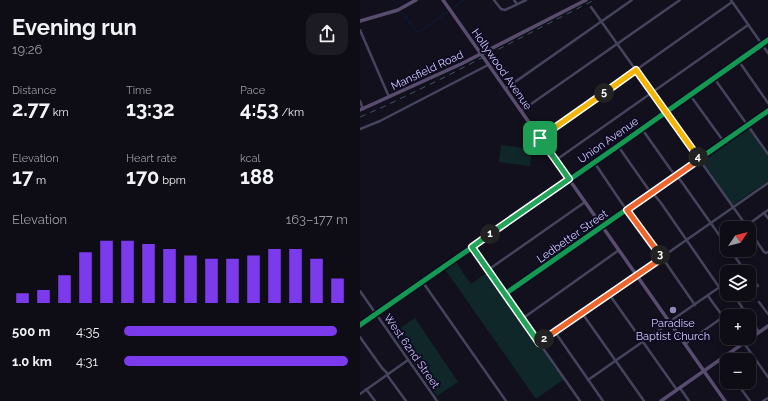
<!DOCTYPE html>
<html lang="en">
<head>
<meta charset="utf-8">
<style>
  body { margin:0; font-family:Raleway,sans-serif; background:#1c1a22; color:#f1f3f6; height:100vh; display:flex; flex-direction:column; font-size:15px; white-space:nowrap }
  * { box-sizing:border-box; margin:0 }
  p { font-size:13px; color:#9b9ba0 }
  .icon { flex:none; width:22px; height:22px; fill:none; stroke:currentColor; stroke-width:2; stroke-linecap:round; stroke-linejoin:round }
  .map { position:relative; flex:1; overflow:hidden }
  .panel { display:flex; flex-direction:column; background:#0e0c15; width:360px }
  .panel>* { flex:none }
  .needle { width:26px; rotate:55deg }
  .controls { position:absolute; left:360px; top:221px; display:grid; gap:8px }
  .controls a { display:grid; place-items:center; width:36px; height:36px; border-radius:8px; background:#0e0c15; box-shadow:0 2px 10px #0003,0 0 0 1px #2e2c34; font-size:20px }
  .pin { position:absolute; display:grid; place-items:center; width:34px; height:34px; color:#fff; margin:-17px; border-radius:8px; box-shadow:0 2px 6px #0006 }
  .km { position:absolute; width:20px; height:20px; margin:-10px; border-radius:50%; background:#222; color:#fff; font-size:11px; line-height:20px; text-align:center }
  .round { display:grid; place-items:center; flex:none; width:42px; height:42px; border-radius:12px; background:#1c1a22 }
  .summary { display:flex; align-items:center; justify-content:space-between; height:68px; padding:0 12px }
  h1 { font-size:22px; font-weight:700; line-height:30px }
  .figures { display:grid; grid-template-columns:repeat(3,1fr); gap:6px; height:68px; padding:4px 12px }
  .figures div { display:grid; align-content:center }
  .figures b { font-size:20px; font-weight:700 }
  .figures small { font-size:11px; font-weight:400 }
  .figures p { font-size:11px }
  .chart { height:112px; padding:8px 12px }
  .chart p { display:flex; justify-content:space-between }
  .chart svg { width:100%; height:72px; margin-top:4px; stroke:#7c3aed; stroke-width:6 }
  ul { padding:0 12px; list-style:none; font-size:13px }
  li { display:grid; grid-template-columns:64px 48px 1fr; align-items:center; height:30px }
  li i { height:10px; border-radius:5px; background:#7c3aed }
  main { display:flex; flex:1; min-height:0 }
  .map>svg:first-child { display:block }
  .green { fill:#0f2728 }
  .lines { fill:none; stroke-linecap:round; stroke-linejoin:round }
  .stream { stroke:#091d3f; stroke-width:1 }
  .minor { stroke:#45445d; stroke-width:2.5 }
  .major { stroke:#594d6f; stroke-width:3.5 }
  .rail { stroke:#3e5466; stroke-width:1; stroke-dasharray:6 5; stroke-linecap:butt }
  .cycleway-casing { stroke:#0f0b21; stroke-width:8 }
  .cycleway { stroke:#139951; stroke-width:5 }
  .split-1-casing { stroke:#fff; stroke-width:8 }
  .split-2-casing { stroke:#fff; stroke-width:8 }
  .split-3-casing { stroke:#fff; stroke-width:8 }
  .split-4-casing { stroke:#fff; stroke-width:8 }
  .split-5-casing { stroke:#fff; stroke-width:8 }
  .split-6-casing { stroke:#fff; stroke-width:8 }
  .split-1 { stroke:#22a559; stroke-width:5 }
  .split-2 { stroke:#22a559; stroke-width:5 }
  .split-3 { stroke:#f0652b; stroke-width:5 }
  .split-4 { stroke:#f0652b; stroke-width:5 }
  .split-5 { stroke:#f5b400; stroke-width:5 }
  .split-6 { stroke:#f5b400; stroke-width:5 }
  .poi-dot { fill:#8e8ab0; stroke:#0f0b21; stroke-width:1.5 }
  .labels { text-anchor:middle; stroke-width:4; stroke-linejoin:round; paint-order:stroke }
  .street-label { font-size:11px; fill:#d1cbff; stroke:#0f0b21 }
  .poi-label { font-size:11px; fill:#d1cbff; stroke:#0f0b21 }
</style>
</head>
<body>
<main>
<section class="panel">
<div class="summary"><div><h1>Evening run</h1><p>19:26</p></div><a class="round"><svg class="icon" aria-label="share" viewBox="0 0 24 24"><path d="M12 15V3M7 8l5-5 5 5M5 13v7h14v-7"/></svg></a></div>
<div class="figures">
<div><p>Distance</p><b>2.77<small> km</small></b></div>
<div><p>Time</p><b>13:32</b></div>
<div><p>Pace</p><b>4:53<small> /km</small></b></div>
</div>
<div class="figures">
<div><p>Elevation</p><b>17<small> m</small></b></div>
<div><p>Heart rate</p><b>170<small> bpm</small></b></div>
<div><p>kcal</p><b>188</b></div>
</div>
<div class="chart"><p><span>Elevation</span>163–177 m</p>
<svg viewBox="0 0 160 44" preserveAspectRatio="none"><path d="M5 44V38M15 44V36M25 44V27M35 44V13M45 44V6M55 44V6M65 44V8M75 44V11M85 44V15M95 44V17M105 44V17M115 44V15M125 44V11M135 44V11M145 44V17M155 44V29"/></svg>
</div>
<ul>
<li><b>500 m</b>4:35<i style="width:95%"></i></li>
<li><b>1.0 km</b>4:31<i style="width:100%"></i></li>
</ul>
</section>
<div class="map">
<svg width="408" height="401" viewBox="0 0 408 401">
  <rect width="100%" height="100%" fill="#12101c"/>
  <g class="green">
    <polygon points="388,127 408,156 408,181 373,205 341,159"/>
    <polygon points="141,145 172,149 170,166 139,162"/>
    <polygon points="95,261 111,284 128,272 204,379 176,399 84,268"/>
    <polygon points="55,318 98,382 77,396 33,333"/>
  </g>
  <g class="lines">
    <g class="stream">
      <polyline points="33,0 38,6"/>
      <polyline points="92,9 103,0"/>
      <polyline points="42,12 56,31 59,32 71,24"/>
      <polyline points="74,22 88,12"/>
    </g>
    <g class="minor">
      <polyline points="134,0 141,9 145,10 166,0"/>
      <polyline points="154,0 157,4"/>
      <polyline points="371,0 408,53"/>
      <polyline points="231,7 388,228"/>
      <polyline points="0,30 29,97"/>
      <polyline points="378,60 408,103"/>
      <polyline points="354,78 408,154"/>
      <polyline points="145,89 272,0"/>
      <polyline points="330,95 364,142"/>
      <polyline points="0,101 3,109"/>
      <polyline points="161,111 320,0"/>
      <polyline points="0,129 20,121 128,65"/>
      <polyline points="282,129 311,170 321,181 367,246"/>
      <polyline points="180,138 372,2"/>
      <polyline points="258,146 291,193"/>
      <polyline points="196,160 388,25"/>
      <polyline points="234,162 261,202 297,250 335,305"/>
      <polyline points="292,192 301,203 359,287"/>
      <polyline points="404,213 408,218"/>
      <polyline points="386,226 408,210"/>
      <polyline points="389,230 404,252 406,253 408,252"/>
      <polyline points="112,247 220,401"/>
      <polyline points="370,250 386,272"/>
      <polyline points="128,270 225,202"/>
      <polyline points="389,275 398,286"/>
      <polyline points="62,281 146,401"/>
      <polyline points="0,291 77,401"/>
      <polyline points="145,294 408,111"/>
      <polyline points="249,294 317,390"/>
      <polyline points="373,294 388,316"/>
      <polyline points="348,296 367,322"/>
      <polyline points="399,302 408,314"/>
      <polyline points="222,313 284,401"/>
      <polyline points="389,317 399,332"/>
      <polyline points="162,319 259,250"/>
      <polyline points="0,325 258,146 408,40"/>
      <polyline points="195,332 243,401"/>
      <polyline points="0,337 22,368 28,374"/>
      <polyline points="378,338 386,346 408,377"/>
      <polyline points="179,343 408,183"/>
      <polyline points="325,344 363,317"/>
      <polyline points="360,360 367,369"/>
      <polyline points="27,375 46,401"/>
      <polyline points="228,380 308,324 312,320 367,282"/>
      <polyline points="376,382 390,401"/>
      <polyline points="320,388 329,401"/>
      <polyline points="6,389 15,401"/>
      <polyline points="0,394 48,360"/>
      <polyline points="403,401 408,398"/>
    </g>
    <g class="major">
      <polyline points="83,0 365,401"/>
      <polyline points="0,21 38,10 56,0"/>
      <polyline points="0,110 101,64 226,0"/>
      <polyline points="301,401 408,326"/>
    </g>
    <polyline class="rail" points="0,117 25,106 79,80 234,0"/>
    <defs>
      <g id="cycleway">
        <polyline points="145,294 408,111"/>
        <polyline points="0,325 258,146 408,40"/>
      </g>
    </defs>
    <use href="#cycleway" class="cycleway-casing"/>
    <use href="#cycleway" class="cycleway"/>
  </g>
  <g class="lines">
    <defs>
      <polyline id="split-1" points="130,234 209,179 180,138"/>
      <polyline id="split-2" points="130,234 112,247 179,343 184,339"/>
      <polyline id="split-3" points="184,339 302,258 300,255"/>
      <polyline id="split-4" points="300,255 267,210 340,159 338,157"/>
      <polyline id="split-5" points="244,93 276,70 338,157"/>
      <polyline id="split-6" points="180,138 244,93"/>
    </defs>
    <use href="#split-1" class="split-1-casing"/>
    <use href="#split-2" class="split-2-casing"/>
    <use href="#split-3" class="split-3-casing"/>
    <use href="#split-4" class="split-4-casing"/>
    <use href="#split-5" class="split-5-casing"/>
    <use href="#split-6" class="split-6-casing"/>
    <use href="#split-1" class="split-1"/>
    <use href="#split-2" class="split-2"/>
    <use href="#split-3" class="split-3"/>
    <use href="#split-4" class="split-4"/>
    <use href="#split-5" class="split-5"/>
    <use href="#split-6" class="split-6"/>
  </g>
  <circle class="poi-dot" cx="313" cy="310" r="4"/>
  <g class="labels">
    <g class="street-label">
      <text transform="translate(142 69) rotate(55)" y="4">Hollywood Avenue</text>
      <text transform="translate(67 70) rotate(-25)" y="4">Mansfield Road</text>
      <text transform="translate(248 140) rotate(-35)" y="4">Union Avenue</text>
      <text transform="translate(212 236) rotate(-35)" y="4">Ledbetter Street</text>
      <text transform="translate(52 351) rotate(55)" y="4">West 62nd Street</text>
    </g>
    <g class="poi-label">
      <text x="313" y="327">Paradise<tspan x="313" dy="13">Baptist Church</tspan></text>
    </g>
  </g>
</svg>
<div class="controls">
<a><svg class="needle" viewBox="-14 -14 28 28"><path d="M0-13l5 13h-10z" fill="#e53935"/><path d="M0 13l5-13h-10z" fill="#9b9ba0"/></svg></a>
<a><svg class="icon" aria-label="layers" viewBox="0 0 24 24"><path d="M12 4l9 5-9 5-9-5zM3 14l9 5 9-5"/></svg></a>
<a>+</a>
<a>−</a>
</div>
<div class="pin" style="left:180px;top:138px;background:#1e9e55"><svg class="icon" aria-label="arrive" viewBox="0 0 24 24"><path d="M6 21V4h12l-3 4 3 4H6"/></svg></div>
<b class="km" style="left:130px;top:234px">1</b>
<b class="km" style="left:184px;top:339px">2</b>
<b class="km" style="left:300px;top:255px">3</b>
<b class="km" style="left:338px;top:157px">4</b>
<b class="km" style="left:244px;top:93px">5</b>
</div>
</main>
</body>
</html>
